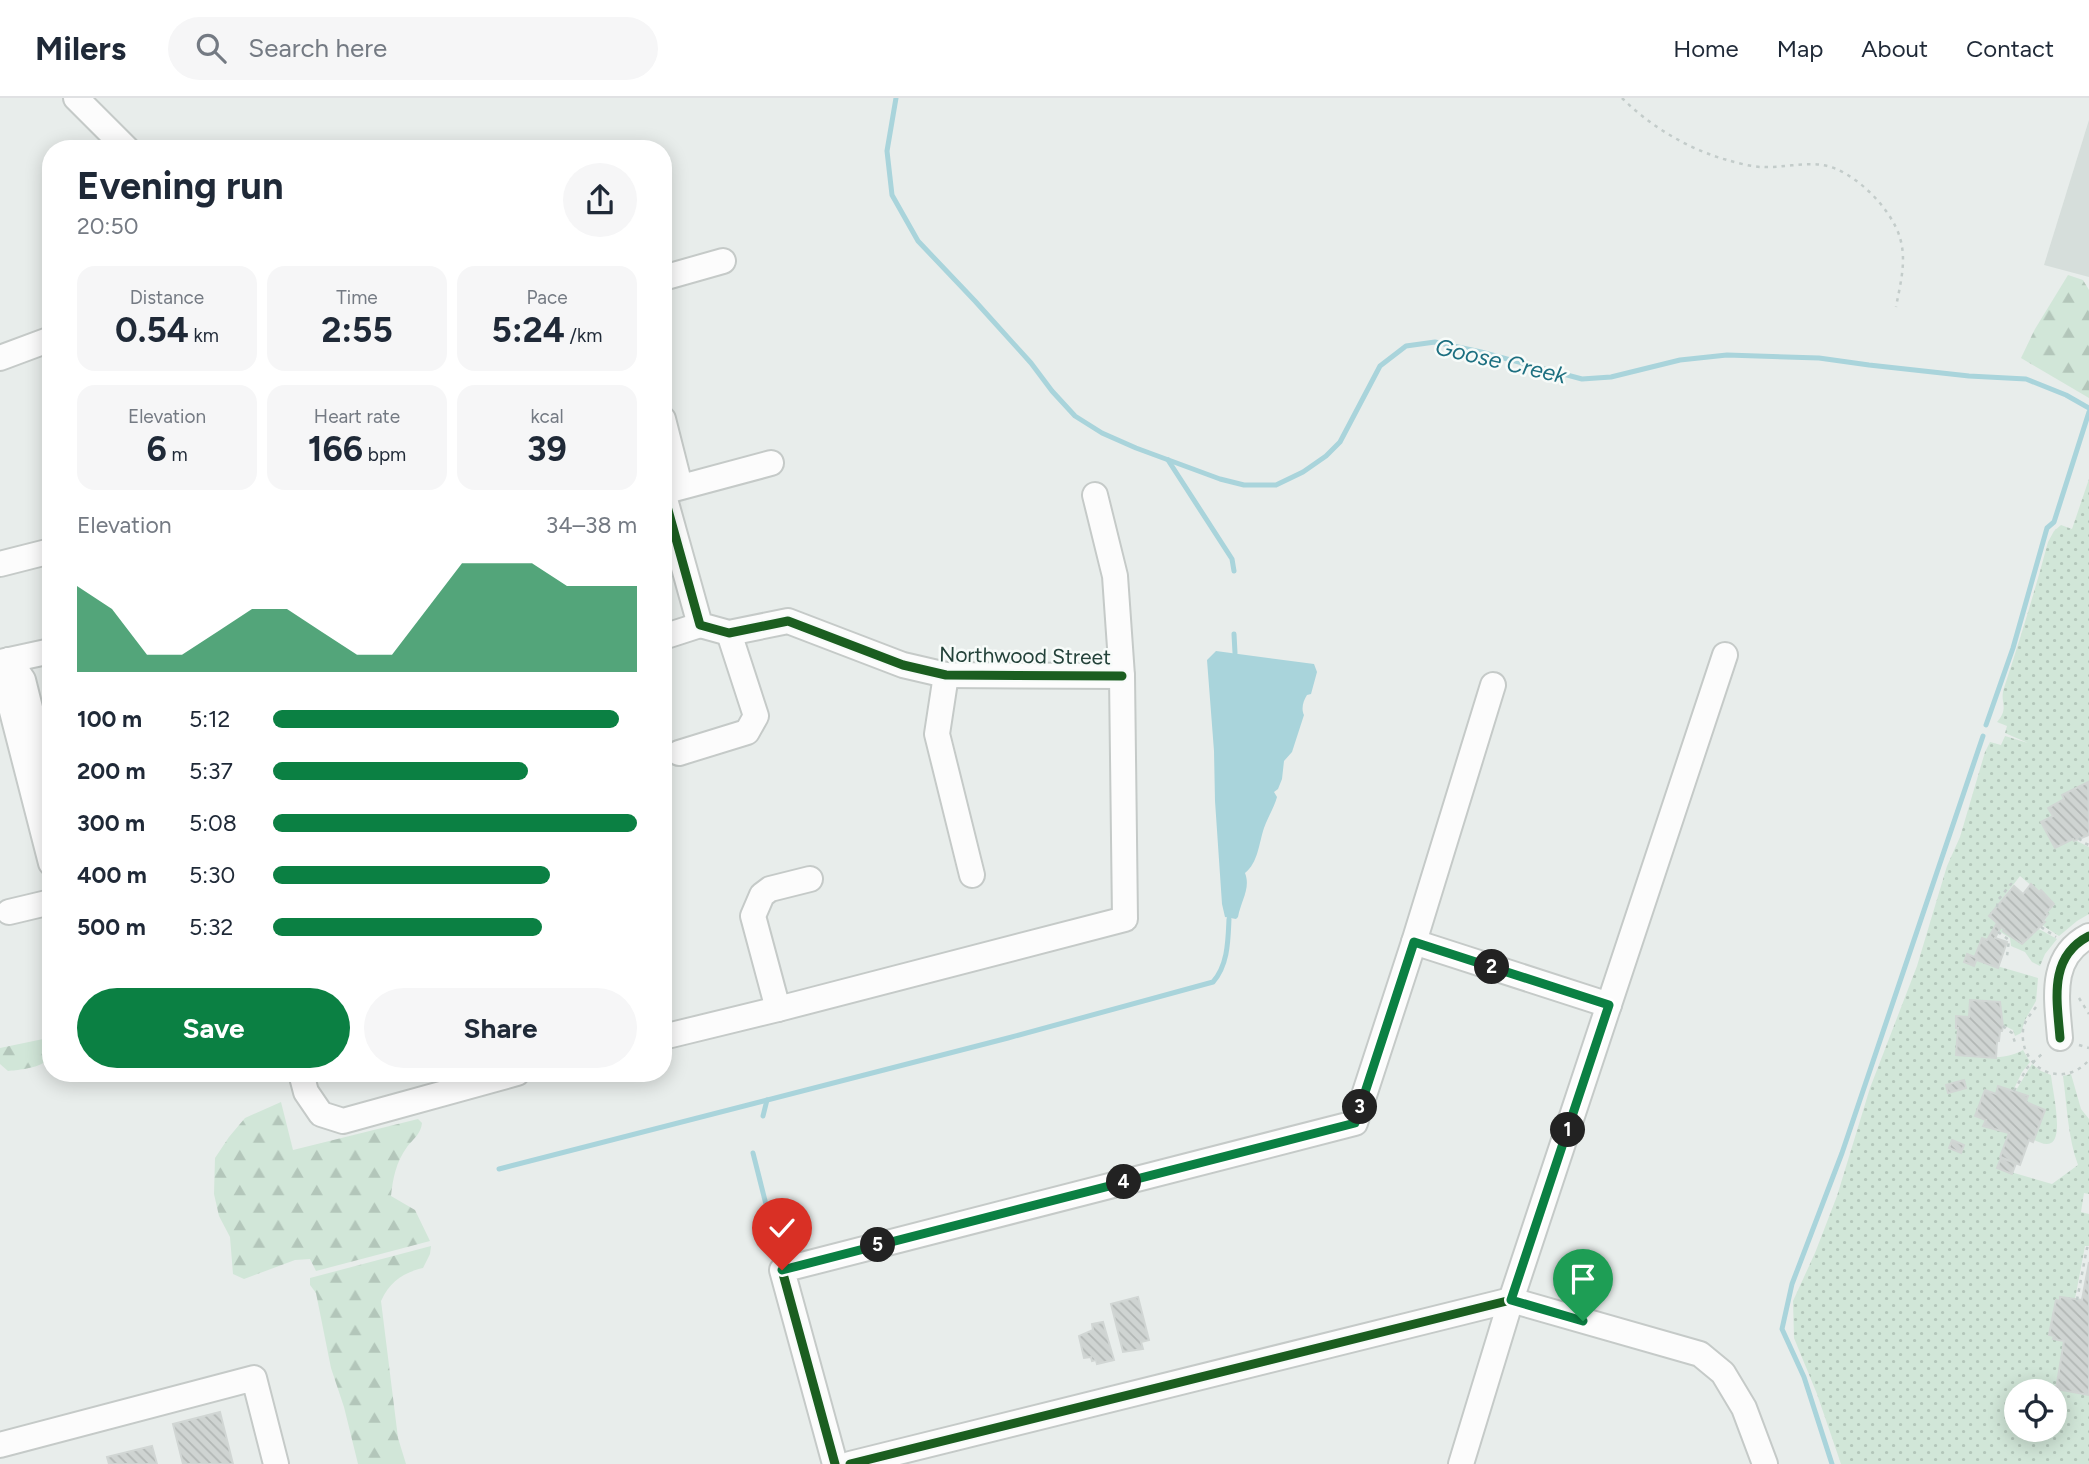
<!DOCTYPE html>
<html lang="en">
<head>
<meta charset="utf-8">
<style>
  body { margin:0; font-family:Figtree,sans-serif; background:#f6f6f7; color:#1f2937; height:100vh; display:flex; flex-direction:column; font-size:26px; white-space:nowrap }
  * { box-sizing:border-box; margin:0 }
  p { font-size:23px; color:#747a83 }
  .icon { flex:none; width:38px; height:38px; fill:none; stroke:currentColor; stroke-width:2; stroke-linecap:round; stroke-linejoin:round }
  .map { position:relative; flex:1; overflow:hidden }
  .drawer { position:absolute; left:42px; top:42px; width:630px; height:942px; display:flex; flex-direction:column; background:#fff; border-radius:28px; box-shadow:0 4px 18px #0003 }
  .drawer>* { flex:none }
  .fabs { position:absolute; left:2004px; top:1281px; display:grid; gap:14px }
  .fabs a { display:grid; place-items:center; width:63px; height:63px; border-radius:50%; background:#fff; box-shadow:0 4px 18px #0003; font-size:35px }
  .pin { position:absolute; display:grid; place-items:center; width:60px; height:60px; color:#fff; margin:-72px -30px; border-radius:50% 50% 50% 0; rotate:-45deg; box-shadow:0 0 7px #0007 }
  .pin .icon { rotate:45deg }
  .km { position:absolute; width:35px; height:35px; margin:-18px; border-radius:50%; background:#222; color:#fff; font-size:19px; line-height:35px; text-align:center }
  .round { display:grid; place-items:center; flex:none; width:74px; height:74px; border-radius:37px; background:#f6f6f7 }
  .summary { display:flex; align-items:center; justify-content:space-between; height:119px; padding:0 35px }
  h1 { font-size:38px; font-weight:700; line-height:52px }
  .metrics { display:grid; grid-template-columns:repeat(3,1fr); gap:10px; height:119px; padding:7px 35px }
  .metrics div { display:grid; align-content:center; border-radius:18px; background:#f6f6f7; text-align:center }
  .metrics b { font-size:35px; font-weight:700 }
  .metrics small { font-size:19px; font-weight:400 }
  .metrics p { font-size:19px }
  .chart { height:196px; padding:14px 35px }
  .chart p { display:flex; justify-content:space-between }
  .chart svg { width:100%; height:126px; margin-top:7px; fill:#0b8043; opacity:.7 }
  .cta { display:flex; gap:14px; margin-top:auto; padding:14px 35px }
  .cta a { flex:1; height:80px; border-radius:42px; background:#0b8043; color:#fff; font-size:28px; font-weight:700; line-height:80px; text-align:center }
  .cta a+a { background:#f6f6f7; color:#1f2937 }
  ul { padding:0 35px; list-style:none; font-size:23px }
  li { display:grid; grid-template-columns:112px 84px 1fr; align-items:center; height:52px }
  li i { height:18px; border-radius:9px; background:#0b8043 }
  header { display:flex; align-items:center; gap:42px; box-sizing:border-box; height:98px; padding:0 35px; background:#fff; border-bottom:2px solid #e0e1e3 }
  header strong { font-size:33px }
  nav { display:flex; gap:38px; margin-inline-start:auto; font-size:24px }
  .search { width:490px; height:63px; background:#f6f6f7; display:flex; align-items:center; gap:18px; box-sizing:border-box; padding:0 24px; border-radius:38px; color:#747a83; font-size:26px }
  .map>svg:first-child { display:block }
  .built { fill:#d6dedb }
  .green { fill:url(#green-dots); fill-rule:evenodd }
  .forest { fill:url(#forest-firs) }
  .water { fill:#a9d4db }
  .lines { fill:none; stroke-linecap:round; stroke-linejoin:round }
  .stream { stroke:#a9d4db; stroke-width:5 }
  .building { fill:url(#building-back-hatch); stroke:#d1d6d4; stroke-width:2 }
  .minor-casing { stroke:#c5cac8; stroke-width:28 }
  .path { stroke:#c3ccca; stroke-width:2.5; stroke-dasharray:3.5 5; stroke-linecap:butt }
  .minor { stroke:#fcfcfc; stroke-width:24 }
  .cycleway-casing { stroke:#f7fbf9; stroke-width:13 }
  .cycleway { stroke:#1b5e20; stroke-width:9 }
  .route-casing { stroke:#fff; stroke-width:14 }
  .route { stroke:#0b8043; stroke-width:9 }
  .labels { text-anchor:middle; stroke-width:5; stroke-linejoin:round; paint-order:stroke }
  .street-label { font-size:21px; fill:#24423a; stroke:#f7fbf9 }
  .water-label { font-size:23px; font-style:italic; fill:#1c6f80; stroke:#f7fbf9 }
</style>
</head>
<body>
<header>
<strong>Milers</strong>
<div class="search"><svg class="icon" aria-label="search" viewBox="0 0 24 24"><circle cx="10" cy="10" r="6"/><path d="M15 15l6 6"/></svg>Search here</div>
<nav><a>Home</a><a>Map</a><a>About</a><a>Contact</a></nav>
</header>
<div class="map">
<svg width="2089" height="1366" viewBox="0 0 2089 1366">
  <defs>
    <pattern id="green-dots" width="8" height="8" patternUnits="userSpaceOnUse" patternTransform="scale(1.75)"><rect width="8" height="8" fill="#d1e6d8"/><path d="M2 2h.1M6 6h.1" fill="none" stroke="#b3c6ba" stroke-width="1.8" stroke-linecap="round"/></pattern>
    <pattern id="forest-firs" width="22" height="20" patternUnits="userSpaceOnUse" patternTransform="scale(1.75)"><rect width="22" height="20" fill="#d1e6d8"/><path d="M5 1l3.5 6h-7zM16 11l3.5 6h-7z" fill="#b3c6ba"/></pattern>
    <pattern id="building-back-hatch" width="6" height="6" patternUnits="userSpaceOnUse" patternTransform="scale(1.75)"><rect width="6" height="6" fill="#cfd4d2"/><path d="M-1 5l2 2M0 0l6 6M5-1l2 2" fill="none" stroke="#b2b7b5"/></pattern>
  </defs>
  <rect width="100%" height="100%" fill="#e8edeb"/>
  <polygon class="built" points="2089,22 2089,179 2044,167"/>
  <g class="green">
    <path d="M2089,381V685L2063,697L2064,701L2048,710L2053,718L2041,725L2055,750L2073,741L2089,749V816L2077,823L2059,838L2042,827L2048,817L2046,815L2054,806L2041,792L2039,794L2020,778L1989,818L1997,825L1987,842L1982,840L1975,859L1967,856L1964,864L1974,868L1976,862L2038,880L2036,903L2025,922L2021,935L2015,938L2013,932L2003,927V923L2001,922L2002,911L1970,902L1969,919L1957,918L1956,929L1958,930L1956,957C1978,958 2003,964 2023,952L2030,964L2022,974L2013,993L1999,988L1996,996L1985,992L1975,1018L1986,1022L1984,1028L2009,1035L1997,1070L2052,1086L2078,1067C2068,1040 2067,1008 2063,978L2071,976L2081,1011L2089,1021V1096L2084,1095L2081,1114L2089,1116V1148H2085L2075,1201L2061,1199L2060,1203L2056,1202L2049,1237L2054,1238L2053,1241L2064,1243L2056,1291L2089,1297V1366H1841L1817,1296L1794,1240L1793,1203L1815,1155L1837,1098L1870,990L1917,868L1947,768L1960,739L1985,654L1990,644L2001,647L2005,638L2028,645L2005,635L2007,628L1997,624C2010,609 1999,605 2004,590C2020,541 2035,493 2048,444L2054,433L2061,427L2072,431ZM2016,1293H2054V1332H2016Z"/>
    <polygon points="2001,829 2004,831 2004,833 2022,846 2036,831 2039,831 2057,841 2045,856 2040,868 2032,864 2025,854 2011,848 2010,840 1999,833"/>
    <path d="M2032,966L2041,973L2051,977C2052,990 2064,1039 2051,1045C2046,1048 2039,1044 2034,1042L2045,1012L2026,1004L2028,998L2015,994Z"/>
  </g>
  <g class="forest">
    <polygon points="2068,177 2083,182 2089,192 2089,300 2021,260 2035,231"/>
    <path d="M48,940C63,968 28,971 8,973L0,966V950Z"/>
    <path d="M281,1004L293,1052L418,1021L422,1025C421,1036 413,1041 407,1049C396,1064 393,1080 391,1098L415,1112L430,1143L316,1173L310,1161L295,1162L244,1181L233,1176L230,1139L219,1118L214,1096L215,1060L229,1039L245,1020Z"/>
    <path d="M431,1148L430,1156L423,1170C402,1175 390,1184 381,1203L398,1340L406,1366H358L344,1309L331,1270L316,1195L310,1187V1180Z"/>
  </g>
  <path class="water" d="M1216,553L1314,566L1317,574L1311,596L1307,597C1303,603 1301,611 1304,617L1292,654L1284,663L1282,681L1278,691L1274,694L1277,699C1274,710 1268,719 1264,730C1259,745 1258,765 1245,775C1251,790 1241,803 1238,819L1236,821L1225,819L1222,806L1215,703L1214,653L1207,562Z"/>
  <g class="lines">
    <g class="stream">
      <polyline points="896,0 887,53 892,97 918,143 975,203 1031,265 1052,293 1075,318 1102,335 1136,350 1220,381 1244,387 1276,387 1303,374 1326,358 1340,344 1380,268 1406,248 1435,244 1481,254 1582,281 1611,279 1680,262 1727,257 1819,260 1869,267 1969,278 2026,281 2066,297 2089,310"/>
      <polyline points="1168,362 1232,461 1234,473"/>
      <polyline points="1234,536 1235,555"/>
      <polyline points="1986,627 2013,550 2047,430 2054,424 2089,314"/>
      <polyline points="763,1018 767,1002"/>
      <polyline points="753,1055 778,1154"/>
      <path d="M499,1071L1008,940L1213,884C1228,867 1228,843 1229,821"/>
      <polyline points="1832,1366 1804,1279 1782,1231 1792,1186 1842,1055 1983,638"/>
    </g>
  </g>
  <g class="building">
    <polygon points="51,583 51,607 44,585"/>
    <polygon points="2088,684 2089,737 2074,743 2073,741 2055,750 2041,724 2053,718 2048,710 2064,701 2062,697"/>
    <polygon points="2031,786 2039,794 2041,792 2054,806 2046,815 2048,816 2043,823 2045,824 2022,846 2003,833 2004,831 2001,829 1995,840 2007,844 1998,870 1974,861 1982,840 1987,842 1997,825 1989,818 2014,788 2023,796"/>
    <polygon points="1967,856 1977,860 1974,868 1964,864"/>
    <polygon points="1970,902 2000,904 2003,929 2002,933 2000,933 1999,943 1997,943 1996,960 1956,957 1958,930 1956,930 1956,918 1969,919"/>
    <polygon points="1964,982 1966,990 1948,995 1946,987"/>
    <polygon points="1998,988 2028,998 2026,1004 2045,1012 2033,1044 2029,1042 2020,1067 2000,1059 2009,1035 1983,1028 1986,1022 1975,1018 1985,992 1996,996"/>
    <polygon points="1952,1042 1964,1047 1961,1055 1949,1050"/>
    <polygon points="2001,1060 2016,1065 2012,1076 1997,1070"/>
    <polygon points="2089,1164 2089,1297 2056,1291 2064,1243 2053,1241 2054,1238 2049,1237 2056,1202 2060,1203 2060,1199 2082,1202"/>
    <polygon points="1138,1199 1149,1242 1141,1244 1143,1251 1123,1254 1111,1206"/>
    <polygon points="1103,1224 1114,1262 1097,1266 1096,1262 1092,1263 1091,1259 1084,1260 1079,1238 1093,1232 1092,1226"/>
    <polygon points="220,1314 233,1366 183,1366 173,1326"/>
    <polygon points="152,1348 157,1366 109,1366 107,1359"/>
  </g>
  <g class="lines">
    <defs>
      <g id="minor">
        <polyline points="76,0 127,51"/>
        <polyline points="663,180 723,163"/>
        <polyline points="0,260 51,241"/>
        <polyline points="663,321 680,388"/>
        <polyline points="663,394 700,527 729,535 788,523 903,567 946,577 1122,578"/>
        <polyline points="663,394 771,365"/>
        <polyline points="0,466 51,453"/>
        <polyline points="663,539 700,527"/>
        <polyline points="9,562 5,586 51,765"/>
        <polyline points="9,562 23,582 51,694"/>
        <polyline points="0,564 51,553"/>
        <polyline points="946,577 937,636 972,777"/>
        <polyline points="679,655 747,634 756,618 729,535"/>
        <polyline points="9,814 51,804"/>
        <polyline points="1414,844 1609,907"/>
        <polyline points="778,911 753,818 762,797 770,791 810,781"/>
        <polyline points="663,939 778,911 1125,821 1122,578 1115,478 1095,397"/>
        <path d="M2060,940C2057,902 2048,859 2089,838"/>
        <polyline points="301,975 306,994 321,1016 343,1023 517,975"/>
        <polyline points="0,1347 254,1280 276,1366"/>
        <polyline points="835,1366 782,1172 1355,1025 1414,844 1493,587"/>
        <polyline points="850,1366 1511,1202 1700,1256 1723,1275 1744,1310 1765,1366"/>
        <polyline points="1461,1366 1511,1202 1725,557"/>
      </g>
    </defs>
    <use href="#minor" class="minor-casing"/>
    <g class="path">
      <path d="M1622,0C1650,28 1688,51 1727,62C1738,65 1752,69 1763,69C1782,70 1803,64 1822,67C1853,71 1892,111 1900,140C1907,163 1900,187 1896,209"/>
      <polyline points="2079,740 2082,744 2089,747"/>
      <polyline points="1997,809 1998,802 2011,786 2014,787"/>
      <polyline points="2041,829 2056,839"/>
      <polyline points="1998,834 2009,842 2007,858"/>
      <polyline points="2079,900 2089,916"/>
      <path d="M2036,909C2031,916 2024,923 2023,932C2019,971 2063,992 2089,962"/>
      <polyline points="2003,928 2012,935 2016,948"/>
      <polyline points="2079,947 2089,950"/>
      <polyline points="2014,993 2027,970 2044,954"/>
      <polyline points="2077,1202 2087,1150 2089,1151"/>
    </g>
    <use href="#minor" class="minor"/>
    <defs>
      <g id="cycleway">
        <polyline points="663,394 700,527 729,535 788,523 903,567 946,577 1122,578"/>
        <path d="M2060,940C2057,902 2048,859 2089,838"/>
        <polyline points="835,1366 782,1172 1355,1025"/>
        <polyline points="850,1366 1511,1202"/>
      </g>
    </defs>
    <use href="#cycleway" class="cycleway-casing"/>
    <use href="#cycleway" class="cycleway"/>
  </g>
  <g class="lines">
    <defs>
      <polyline id="route" points="782,1172 1355,1025 1414,844 1609,907 1511,1202 1583,1223"/>
    </defs>
    <use href="#route" class="route-casing"/>
    <use href="#route" class="route"/>
  </g>
  <g class="labels">
    <g class="street-label">
      <text transform="translate(1025 558) rotate(1)" y="7">Northwood Street</text>
    </g>
    <g class="water-label">
      <text transform="translate(1501 263) rotate(13)" y="8">Goose Creek</text>
    </g>
  </g>
</svg>
<div class="fabs">
<a><svg class="icon" aria-label="locate" viewBox="0 0 24 24"><circle cx="12" cy="12" r="6"/><path d="M12 2v4M12 18v4M2 12h4M18 12h4"/></svg></a>
</div>
<div class="pin" style="left:1583px;top:1223px;background:#1e9e55"><svg class="icon" aria-label="arrive" viewBox="0 0 24 24"><path d="M6 21V4h12l-3 4 3 4H6"/></svg></div>
<div class="pin" style="left:782px;top:1172px;background:#d93025"><svg class="icon" aria-label="check" viewBox="0 0 24 24"><path d="M5 12l5 5 9-10"/></svg></div>
<b class="km" style="left:1568px;top:1032px">1</b>
<b class="km" style="left:1492px;top:869px">2</b>
<b class="km" style="left:1360px;top:1009px">3</b>
<b class="km" style="left:1124px;top:1084px">4</b>
<b class="km" style="left:878px;top:1147px">5</b>
<section class="drawer">
<div class="summary"><div><h1>Evening run</h1><p>20:50</p></div><a class="round"><svg class="icon" aria-label="share" viewBox="0 0 24 24"><path d="M12 15V3M7 8l5-5 5 5M5 13v7h14v-7"/></svg></a></div>
<div class="metrics">
<div><p>Distance</p><b>0.54<small> km</small></b></div>
<div><p>Time</p><b>2:55</b></div>
<div><p>Pace</p><b>5:24<small> /km</small></b></div>
</div>
<div class="metrics">
<div><p>Elevation</p><b>6<small> m</small></b></div>
<div><p>Heart rate</p><b>166<small> bpm</small></b></div>
<div><p>kcal</p><b>39</b></div>
</div>
<div class="chart"><p><span>Elevation</span>34–38 m</p>
<svg viewBox="0 0 160 44" preserveAspectRatio="none"><path d="M0 44V14L10 22L20 38L30 38L40 30L50 22L60 22L70 30L80 38L90 38L100 22L110 6L120 6L130 6L140 14L150 14L160 14V44z"/></svg>
</div>
<ul>
<li><b>100 m</b>5:12<i style="width:95%"></i></li>
<li><b>200 m</b>5:37<i style="width:70%"></i></li>
<li><b>300 m</b>5:08<i style="width:100%"></i></li>
<li><b>400 m</b>5:30<i style="width:76%"></i></li>
<li><b>500 m</b>5:32<i style="width:74%"></i></li>
</ul>
<div class="cta"><a>Save</a><a>Share</a></div>
</section>
</div>
</body>
</html>
